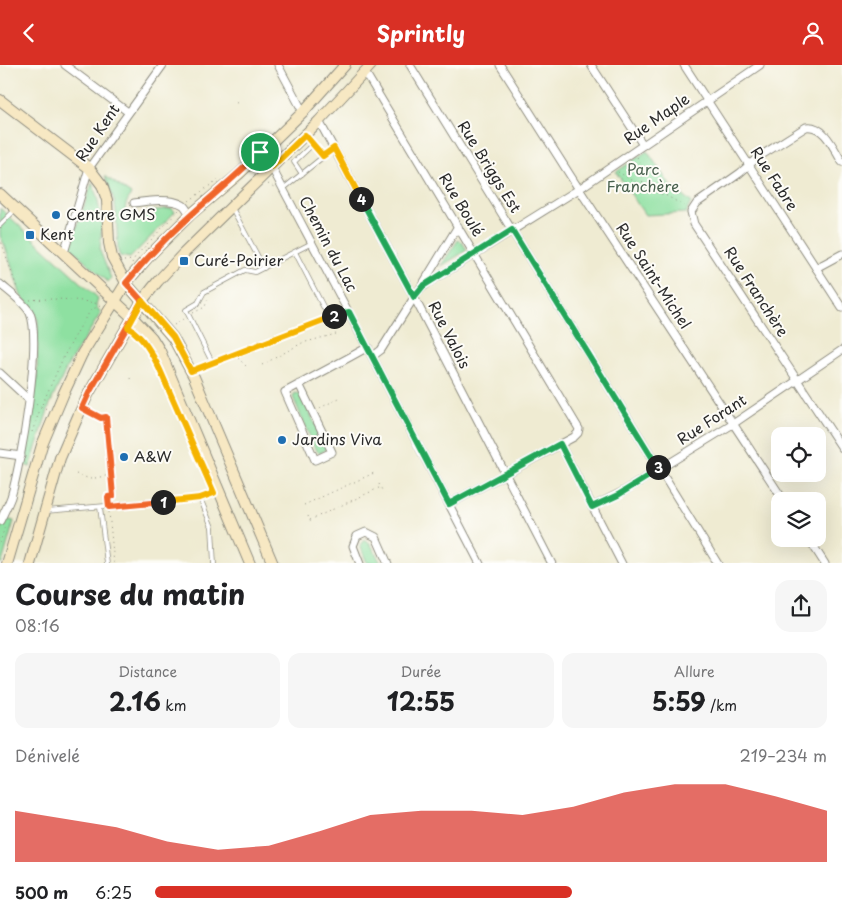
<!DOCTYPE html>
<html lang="fr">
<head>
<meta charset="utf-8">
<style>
  body { margin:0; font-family:"Playpen Sans",sans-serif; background:#f6f6f6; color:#202124; height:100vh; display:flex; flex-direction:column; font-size:19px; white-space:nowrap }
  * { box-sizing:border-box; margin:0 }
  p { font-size:16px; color:#757577 }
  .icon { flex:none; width:28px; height:28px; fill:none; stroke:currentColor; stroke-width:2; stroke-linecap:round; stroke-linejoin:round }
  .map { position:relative; height:498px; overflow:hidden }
  .drawer { display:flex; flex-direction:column; background:#fff; flex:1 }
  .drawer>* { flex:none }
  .buttons { position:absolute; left:771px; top:362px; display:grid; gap:10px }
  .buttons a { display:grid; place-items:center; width:55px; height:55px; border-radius:10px; background:#fff; box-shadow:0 5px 20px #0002; font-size:25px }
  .pin { position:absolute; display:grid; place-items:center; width:42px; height:42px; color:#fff; margin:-21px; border:2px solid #fff; border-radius:50%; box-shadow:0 1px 5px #0007 }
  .km { position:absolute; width:25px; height:25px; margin:-12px; border-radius:50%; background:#222; color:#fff; font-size:14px; line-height:25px; text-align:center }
  .round { display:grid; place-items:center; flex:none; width:52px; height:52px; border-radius:15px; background:#f6f6f6 }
  .head { display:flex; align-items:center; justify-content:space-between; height:85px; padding:0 15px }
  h1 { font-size:28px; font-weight:700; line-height:38px }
  .metrics { display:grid; grid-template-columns:repeat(3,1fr); gap:8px; height:85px; padding:5px 15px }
  .metrics div { display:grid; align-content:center; border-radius:12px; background:#f6f6f6; text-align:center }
  .metrics b { font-size:25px; font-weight:700 }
  .metrics small { font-size:14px; font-weight:400 }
  .metrics p { font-size:14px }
  .chart { height:140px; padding:10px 15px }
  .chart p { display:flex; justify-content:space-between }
  .chart svg { width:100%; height:90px; margin-top:5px; fill:#d93025; opacity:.7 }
  ul { padding:0 15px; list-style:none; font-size:16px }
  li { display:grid; grid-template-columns:80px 60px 1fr; align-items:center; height:38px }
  li i { height:12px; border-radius:6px; background:#d93025 }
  header { display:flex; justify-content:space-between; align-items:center; height:65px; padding:0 15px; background:#d93025; color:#fff; font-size:22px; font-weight:700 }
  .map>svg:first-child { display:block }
  .green { fill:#8ee0a1; stroke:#5c8666 }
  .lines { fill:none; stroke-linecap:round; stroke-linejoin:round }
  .lane-casing { stroke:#8d8b7e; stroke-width:5.5 }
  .street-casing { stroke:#8d8b7e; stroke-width:9 }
  .secondary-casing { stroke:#8d8b7e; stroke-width:12 }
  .path { stroke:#8d8b7e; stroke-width:1; stroke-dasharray:1 4; stroke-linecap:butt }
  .lane { stroke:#fff; stroke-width:4 }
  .street { stroke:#fff; stroke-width:7 }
  .secondary { stroke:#f7e8c3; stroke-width:10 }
  .split-1-casing { stroke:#fff; stroke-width:10 }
  .split-2-casing { stroke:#fff; stroke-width:10 }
  .split-3-casing { stroke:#fff; stroke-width:10 }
  .split-4-casing { stroke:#fff; stroke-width:10 }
  .split-5-casing { stroke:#fff; stroke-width:10 }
  .split-1 { stroke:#f0652b; stroke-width:6 }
  .split-2 { stroke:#f5b400; stroke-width:6 }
  .split-3 { stroke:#22a559; stroke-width:6 }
  .split-4 { stroke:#22a559; stroke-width:6 }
  .split-5 { stroke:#f5b400; stroke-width:6 }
  .poi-dot { fill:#1f6fb2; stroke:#fdfcf7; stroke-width:2 }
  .labels { text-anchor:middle; stroke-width:4; stroke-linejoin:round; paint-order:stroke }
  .street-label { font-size:15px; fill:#2b2b2b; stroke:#fdfcf7 }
  .park-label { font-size:15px; fill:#49614e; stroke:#fdfcf7 }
  .poi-label { font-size:15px; fill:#2b2b2b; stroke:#fdfcf7; text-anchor:start }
</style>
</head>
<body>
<header><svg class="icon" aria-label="back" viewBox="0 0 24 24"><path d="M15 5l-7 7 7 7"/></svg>Sprintly<svg class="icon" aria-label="person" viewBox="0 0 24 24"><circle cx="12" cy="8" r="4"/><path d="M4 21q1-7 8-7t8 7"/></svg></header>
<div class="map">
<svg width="842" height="499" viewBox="0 0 842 499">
  <rect width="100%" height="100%" fill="#fdfcf7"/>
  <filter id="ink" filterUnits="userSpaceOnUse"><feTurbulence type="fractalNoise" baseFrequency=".02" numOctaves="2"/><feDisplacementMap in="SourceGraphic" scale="10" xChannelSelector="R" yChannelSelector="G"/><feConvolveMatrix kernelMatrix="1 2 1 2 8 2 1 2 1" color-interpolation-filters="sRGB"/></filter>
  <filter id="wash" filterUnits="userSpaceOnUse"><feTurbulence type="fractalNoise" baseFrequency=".0096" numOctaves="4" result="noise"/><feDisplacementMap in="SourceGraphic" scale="20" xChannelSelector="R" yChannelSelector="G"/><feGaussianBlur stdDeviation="1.12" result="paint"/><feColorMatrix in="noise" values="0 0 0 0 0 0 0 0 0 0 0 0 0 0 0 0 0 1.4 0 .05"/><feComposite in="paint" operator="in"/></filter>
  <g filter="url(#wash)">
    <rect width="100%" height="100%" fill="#efebd2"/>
    <g class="green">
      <polygon points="647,86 670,120 691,137 686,148 645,150 616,107"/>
      <polygon points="105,111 131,129 126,139 125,145 129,151 134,154 139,154 149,146 172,143 175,147 130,193 120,191 118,187 116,146 114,135"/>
      <polygon points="92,118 97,132 102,158 100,186 111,213 108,217 70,182"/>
      <polygon points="0,143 98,233 96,241 101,248 68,300 50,339 30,402 23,399 37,317 38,256 34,245 21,231 5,181 0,171"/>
      <polygon points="458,175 462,177 467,185 440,202"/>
      <polygon points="295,328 300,329 327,382 323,387 319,388 315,384 293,332"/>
      <polygon points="6,454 14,456 2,498 0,498 0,465"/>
      <polygon points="364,475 370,478 381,498 367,498 360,480"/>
    </g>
  </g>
  <g filter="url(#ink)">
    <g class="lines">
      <defs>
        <g id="lane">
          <polyline points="306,70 323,91"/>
          <polyline points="302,109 294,97 313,79"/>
          <polyline points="283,124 334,83"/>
          <polyline points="232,143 264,203"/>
          <polyline points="0,160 16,144"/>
          <polyline points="295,187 329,253"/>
          <polyline points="212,297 329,253 348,247"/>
          <polyline points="191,306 212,297 186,245 198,238 204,227 245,205 255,207 312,178"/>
          <polyline points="200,433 212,462 214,499"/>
          <polyline points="100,442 107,499"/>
          <polyline points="46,446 200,433 218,427"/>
        </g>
        <g id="street">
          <polyline points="65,0 128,47"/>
          <polyline points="278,0 303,47"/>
          <polyline points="410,0 718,499"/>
          <polyline points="500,0 575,118 784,436"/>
          <polyline points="591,0 643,80"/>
          <polyline points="684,0 842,243"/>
          <polyline points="365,7 579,364 578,368 574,372 449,439"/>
          <polyline points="319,56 414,232 552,499"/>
          <polyline points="260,87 272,103 376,299 480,499"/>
          <path d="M842,97C834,84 824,59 806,62L757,93L740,108L697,138L691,147L694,159L842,383"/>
          <path d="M134,138C146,136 172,133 183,140C186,142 188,147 190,150"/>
          <polyline points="64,188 89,103 163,0"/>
          <polyline points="816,203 842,189"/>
          <path d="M0,219C8,226 26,239 30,248C42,277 21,399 11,432C8,440 4,448 0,456"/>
          <polyline points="421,222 458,161"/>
          <polyline points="418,226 428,218 579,124 760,0"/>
          <polyline points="373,291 381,285 415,231"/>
          <polyline points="0,308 28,334"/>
          <polyline points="299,319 332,387 315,395 285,327 350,292 368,282"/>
          <polyline points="560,379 622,499"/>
          <polyline points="0,388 21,391"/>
          <polyline points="592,442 624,426 733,359 842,285"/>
          <polyline points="809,474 825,499"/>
          <polyline points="360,499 353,481 357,471 366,467 376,472 388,499"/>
        </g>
        <g id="secondary">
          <polyline points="0,35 89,103 102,120 107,135 109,178 112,192 126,218 173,273 194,312 273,499"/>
          <polyline points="0,129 133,253 152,273 160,286 250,499"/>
          <polyline points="7,499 42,380 63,330 82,289 126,218 150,190 190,150 239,109 303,47 345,0"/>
          <polyline points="30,499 60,393 79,349 89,328 142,236 158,216 183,189 319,56 371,0"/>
        </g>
      </defs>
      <use href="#lane" class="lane-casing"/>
      <use href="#street" class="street-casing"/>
      <use href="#secondary" class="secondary-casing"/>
      <g class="path">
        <polyline points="232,41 239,36"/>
        <path d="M637,92C646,105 638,114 646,124L667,131L686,142"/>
        <polyline points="618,107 642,121"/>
        <polyline points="268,119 274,122"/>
        <polyline points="189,136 220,113"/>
        <polyline points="0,173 17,223"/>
        <polyline points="124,196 132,195"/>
        <polyline points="132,198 135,192 179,145"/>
        <path d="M30,235C54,233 79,234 103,240"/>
        <polyline points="193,248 205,242 208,232"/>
        <polyline points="174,260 183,254"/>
        <polyline points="238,293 246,301"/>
        <polyline points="262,300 302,278 336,269"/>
        <polyline points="130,313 131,316"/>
        <polyline points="36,339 47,344"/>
        <polyline points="320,343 341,332"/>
        <polyline points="89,347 101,353 106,352 113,431 108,432 109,435"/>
        <polyline points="32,367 41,342 64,291 84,255 92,244 101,241"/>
        <polyline points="76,409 90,414 110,410"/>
        <polyline points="379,419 383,427"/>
        <polyline points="304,440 374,408"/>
        <polyline points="109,447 114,499"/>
        <polyline points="308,451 312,460"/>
        <polyline points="310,455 381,422"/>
        <polyline points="0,478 5,461"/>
      </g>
      <use href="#lane" class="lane"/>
      <use href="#street" class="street"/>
      <use href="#secondary" class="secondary"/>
    </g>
  </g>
  <g class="lines" filter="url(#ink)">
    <defs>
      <path id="split-1" d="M163,437L109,442L108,432L113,431L106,352L101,353L82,343L89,328L142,236L126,218C146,194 167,171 191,150C214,129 238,110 260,87"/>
      <path id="split-2" d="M163,437L200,433L214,428L160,305C152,288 143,272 128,262L142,236L173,272L191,306L334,251"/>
      <polyline id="split-3" points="334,251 349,247 449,439 560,379 592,442 618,430 660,404 658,402"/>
      <polyline id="split-4" points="361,134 414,232 423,221 512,165 658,402"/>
      <polyline id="split-5" points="260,87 272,102 305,70 323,91 334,83 361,134"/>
    </defs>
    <use href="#split-1" class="split-1-casing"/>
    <use href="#split-2" class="split-2-casing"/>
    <use href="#split-3" class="split-3-casing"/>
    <use href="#split-4" class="split-4-casing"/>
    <use href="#split-5" class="split-5-casing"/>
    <use href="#split-1" class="split-1"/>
    <use href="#split-2" class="split-2"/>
    <use href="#split-3" class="split-3"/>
    <use href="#split-4" class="split-4"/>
    <use href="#split-5" class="split-5"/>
  </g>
  <g class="poi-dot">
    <circle cx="56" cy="150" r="5"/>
    <rect x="25" y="165" width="10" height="10" rx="2.5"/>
    <rect x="179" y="191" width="10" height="10" rx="2.5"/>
    <circle cx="282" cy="375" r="5"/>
    <circle cx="124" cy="392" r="5"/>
  </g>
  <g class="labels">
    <g class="street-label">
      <text transform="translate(657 54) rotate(-35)" y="5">Rue Maple</text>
      <text transform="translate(98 68) rotate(-56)" y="5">Rue Kent</text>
      <text transform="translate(489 102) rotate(58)" y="5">Rue Briggs Est</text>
      <text transform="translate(774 114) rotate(57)" y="5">Rue Fabre</text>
      <text transform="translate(461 140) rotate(59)" y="5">Rue Boulé</text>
      <text transform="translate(328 179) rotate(62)" y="5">Chemin du Lac</text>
      <text transform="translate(653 211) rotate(57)" y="5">Rue Saint-Michel</text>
      <text transform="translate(756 227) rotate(57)" y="5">Rue Franchère</text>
      <text transform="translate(449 270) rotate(63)" y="5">Rue Valois</text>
      <text transform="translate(712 355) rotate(-33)" y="5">Rue Forant</text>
    </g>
    <g class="park-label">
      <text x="643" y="110">Parc<tspan x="643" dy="17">Franchère</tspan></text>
    </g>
    <g class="poi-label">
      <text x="66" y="155">Centre GMS</text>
      <text x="40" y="175">Kent</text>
      <text x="194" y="201">Curé-Poirier</text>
      <text x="292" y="380">Jardins Viva</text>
      <text x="134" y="397">A&amp;W</text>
    </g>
  </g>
</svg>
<div class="buttons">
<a><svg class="icon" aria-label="locate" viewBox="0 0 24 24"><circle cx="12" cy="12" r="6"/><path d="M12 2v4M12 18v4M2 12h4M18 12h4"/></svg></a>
<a><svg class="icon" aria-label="layers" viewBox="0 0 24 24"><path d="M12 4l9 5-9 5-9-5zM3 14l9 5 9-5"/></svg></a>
</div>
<div class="pin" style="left:260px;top:87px;background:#1e9e55"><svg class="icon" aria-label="arrive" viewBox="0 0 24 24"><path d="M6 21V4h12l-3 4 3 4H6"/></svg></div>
<b class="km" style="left:163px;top:437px">1</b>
<b class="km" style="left:334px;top:251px">2</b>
<b class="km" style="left:658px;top:402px">3</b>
<b class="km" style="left:361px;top:134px">4</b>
</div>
<section class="drawer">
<div class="head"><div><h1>Course du matin</h1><p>08:16</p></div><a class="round"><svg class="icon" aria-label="share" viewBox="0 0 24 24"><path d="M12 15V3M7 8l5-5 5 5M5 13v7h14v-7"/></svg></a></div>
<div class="metrics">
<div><p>Distance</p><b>2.16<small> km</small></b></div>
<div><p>Durée</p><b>12:55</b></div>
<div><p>Allure</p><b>5:59<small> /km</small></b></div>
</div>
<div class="chart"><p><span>Dénivelé</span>219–234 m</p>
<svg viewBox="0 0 160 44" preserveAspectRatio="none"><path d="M0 44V19L10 23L20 27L30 34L40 38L50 36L60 29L70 21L80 19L90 19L100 21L110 17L120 10L130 6L140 6L150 12L160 19V44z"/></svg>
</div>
<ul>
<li><b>500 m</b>6:25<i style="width:62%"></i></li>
</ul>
</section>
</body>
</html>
